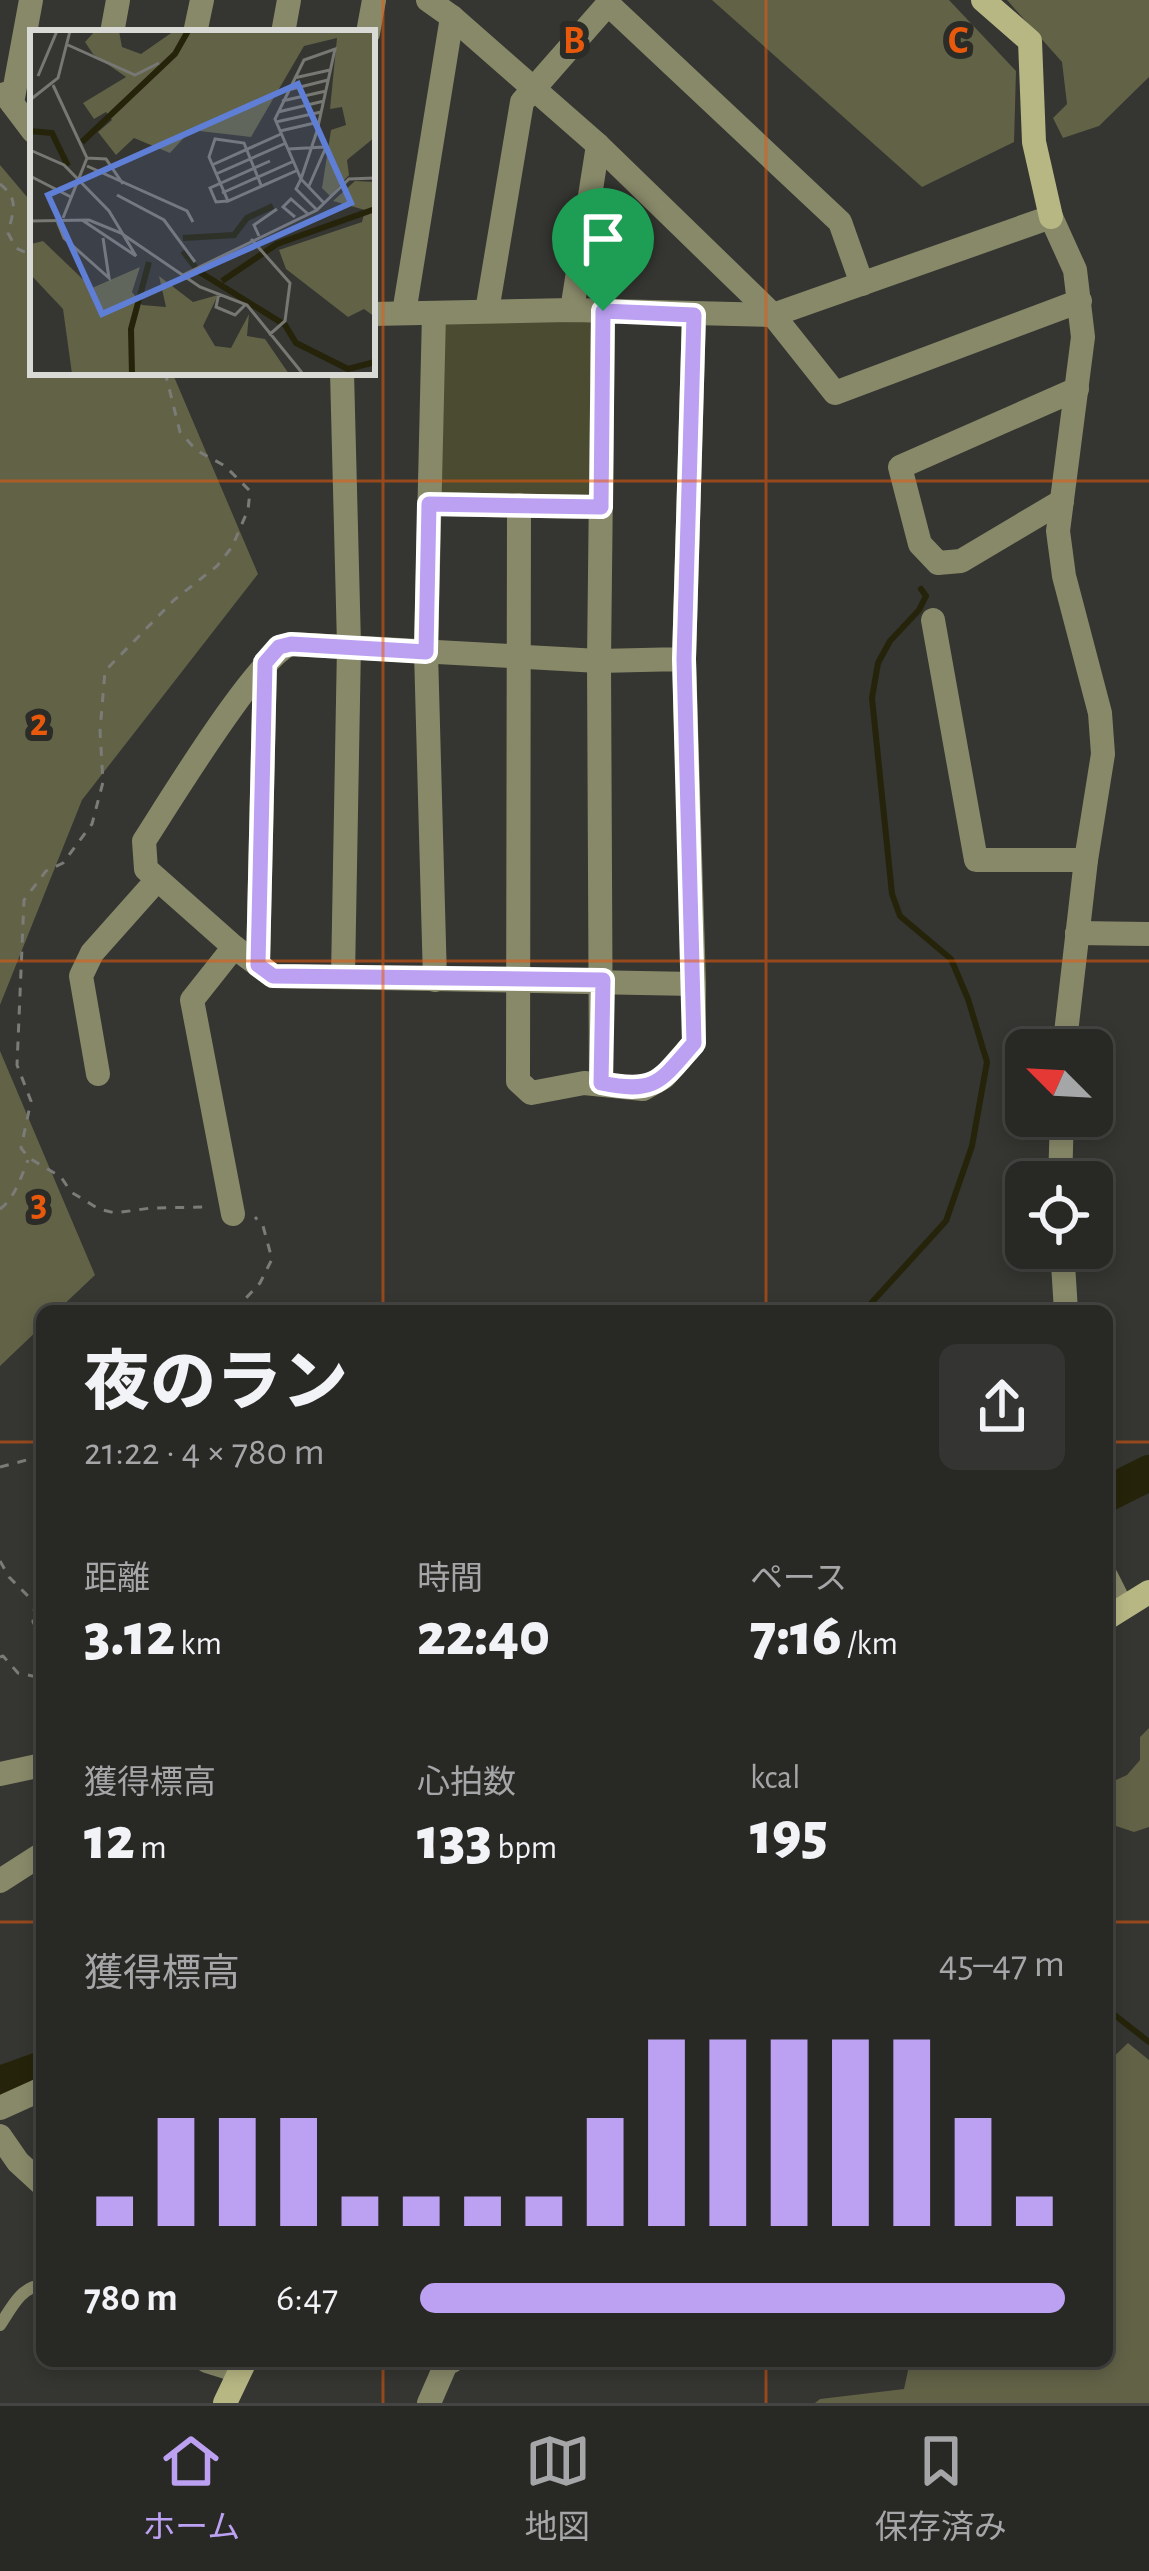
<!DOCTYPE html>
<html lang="ja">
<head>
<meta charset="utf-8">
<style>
  body { margin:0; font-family:"Alegreya Sans","Noto Sans JP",sans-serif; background:#343432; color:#f1f3f6; height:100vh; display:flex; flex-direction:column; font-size:45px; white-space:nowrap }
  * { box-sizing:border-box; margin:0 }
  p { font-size:39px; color:#a5a6a7 }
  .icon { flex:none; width:66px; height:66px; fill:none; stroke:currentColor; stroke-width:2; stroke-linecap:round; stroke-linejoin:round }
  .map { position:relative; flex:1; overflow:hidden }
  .details { position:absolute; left:36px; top:1305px; width:1077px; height:1062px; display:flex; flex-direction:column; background:#282825; border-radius:18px; box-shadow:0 6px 18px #0003,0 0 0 3px #444442 }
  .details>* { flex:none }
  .needle { width:78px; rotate:294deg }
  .buttons { position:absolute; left:1005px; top:1029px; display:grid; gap:24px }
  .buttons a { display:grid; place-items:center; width:108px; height:108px; border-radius:18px; background:#282825; box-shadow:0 6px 18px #0003,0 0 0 3px #444442; font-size:60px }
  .pin { position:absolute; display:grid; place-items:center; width:102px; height:102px; color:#fff; margin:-123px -51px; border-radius:50% 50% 50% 0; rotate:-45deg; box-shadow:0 0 12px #0007 }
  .pin .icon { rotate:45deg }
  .round { display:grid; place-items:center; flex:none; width:126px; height:126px; border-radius:18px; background:#343432 }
  .overview { display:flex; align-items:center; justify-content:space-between; height:204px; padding:0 48px }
  h1 { font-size:66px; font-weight:800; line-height:90px }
  .stats { display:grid; grid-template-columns:repeat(3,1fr); gap:18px; height:204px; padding:12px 48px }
  .stats div { display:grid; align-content:center }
  .stats b { font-size:60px; font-weight:800 }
  .stats small { font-size:33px; font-weight:400 }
  .stats p { font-size:33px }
  .chart { height:336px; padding:24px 48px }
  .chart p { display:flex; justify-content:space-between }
  .chart svg { width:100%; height:216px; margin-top:12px; stroke:#bca0f2; stroke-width:6 }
  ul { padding:0 48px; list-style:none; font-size:39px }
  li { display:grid; grid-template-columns:192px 144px 1fr; align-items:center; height:90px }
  li i { height:30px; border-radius:15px; background:#bca0f2 }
  .dock { display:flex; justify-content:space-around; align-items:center; height:168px; border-top:3px solid #444442; background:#282825; font-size:33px; color:#a5a6a7 }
  .dock a { display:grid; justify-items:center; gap:6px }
  .dock .on { color:#bca0f2 }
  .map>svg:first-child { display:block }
  .green { fill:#4b4b31 }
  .forest { fill:#626247 }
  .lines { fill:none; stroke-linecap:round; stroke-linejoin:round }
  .stream { stroke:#25240a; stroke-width:6 }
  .river { stroke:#25240a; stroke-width:36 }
  .path { stroke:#7b7b77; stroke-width:3; stroke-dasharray:9 9; stroke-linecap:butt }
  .lane { stroke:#888969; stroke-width:12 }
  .street { stroke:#888969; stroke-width:24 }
  .secondary { stroke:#b7b784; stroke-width:24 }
  .route-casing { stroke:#fff; stroke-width:24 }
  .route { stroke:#bca0f2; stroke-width:15 }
  .grid { fill:none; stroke:#e8590c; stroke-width:3; stroke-opacity:0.55 }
  .inset-river { fill:none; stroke:#25240a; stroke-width:6 }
  .inset-road { fill:none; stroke:#777773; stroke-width:3 }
  .view { fill:#5f7fd7; fill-opacity:0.15; stroke:#5f7fd7; stroke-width:6 }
  .inset-edge { fill:none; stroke:#d9d9d6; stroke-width:6 }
  .grid-label { font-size:39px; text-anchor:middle; font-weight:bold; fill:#e8590c; stroke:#2b2b27; stroke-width:12; stroke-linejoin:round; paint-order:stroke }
</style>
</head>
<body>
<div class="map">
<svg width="1149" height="2403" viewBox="0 0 1149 2403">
  <rect width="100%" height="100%" fill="#353531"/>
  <polygon class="green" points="594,322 599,500 429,498 436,323"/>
  <g class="forest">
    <polygon points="712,0 949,0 1016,71 1014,142 922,187"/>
    <polygon points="1007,0 1149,0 1149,77 1099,126 1063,138 1053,118 1067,104 1062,62"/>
    <polygon points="0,165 33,204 33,372 172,372 258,574 82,800 0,1005"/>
    <polygon points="0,1051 95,1275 57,1311 42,1311 42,1326 0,1366"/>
    <polygon points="1149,1728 1149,1827 1134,1832 1107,1823 1107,1784 1127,1775 1140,1760 1140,1737"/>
    <polygon points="1128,2043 1149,2060 1149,2403 815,2403 820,2399 904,2389 910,2361 1107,2361 1107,2063"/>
  </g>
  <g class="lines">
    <g class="stream">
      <polyline points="864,1311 946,1221 972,1146 987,1062 968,999 951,959 900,916 892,894 872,698 878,663 890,641 919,610 926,596 921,589"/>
      <polyline points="1107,2009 1149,2042"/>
    </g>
    <g class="river">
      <polyline points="1107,1494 1149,1473"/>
      <polyline points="0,2084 42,2069"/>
    </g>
    <g class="path">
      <path d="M0,184C20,200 13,211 8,233L16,248L33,256"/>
      <polyline points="165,372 180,432 196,450 225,466 250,491 248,510 232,547 217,566 174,600 105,671 100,731 103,782 92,824 63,863 46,871 24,900 17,1065 31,1101 21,1148 29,1158 61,1177 71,1192 99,1209 115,1213 151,1208 206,1207"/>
      <path d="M0,1209C15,1198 21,1177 28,1160"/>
      <polyline points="234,1311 260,1283 272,1259 263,1226 255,1217"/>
      <polyline points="0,1467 42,1456"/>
      <polyline points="0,1561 9,1577 35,1603 33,1622 37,1629 42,1631"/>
      <polyline points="0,1657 3,1656 18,1673 42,1678"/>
    </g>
    <path class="lane" d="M0,2325C11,2309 20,2287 42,2285"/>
    <g class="street">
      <polyline points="428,0 452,17 598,145 773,315 835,393 1080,301"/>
      <polyline points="112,33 118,0"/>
      <polyline points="195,33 202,0"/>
      <polyline points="283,33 289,0"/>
      <polyline points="368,33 374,0"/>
      <polyline points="5,94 33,131"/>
      <polyline points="12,103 31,0"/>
      <polyline points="572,310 598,145"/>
      <polyline points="487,311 522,102 608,4 840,222 862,284"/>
      <polyline points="404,313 452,17"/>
      <polyline points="434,313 426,652 435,980"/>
      <polyline points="372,314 572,310 773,315 1051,217 1075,270 1083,337 1058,531 1064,576 1100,713 1103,754 1086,860 1064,1050"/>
      <polyline points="342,372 349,645 343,977"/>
      <polyline points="1062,501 961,561 938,563 920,544 900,467 1077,389"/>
      <polyline points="429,504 601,507"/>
      <polyline points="519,505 518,1081 531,1093 584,1083 643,1089 664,1077 694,1043 694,984"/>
      <polyline points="933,620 976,860 1086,860"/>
      <path d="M684,659L599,661L291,644C259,654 168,804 144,841L146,869L234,947L273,976L694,984L684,659L694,315"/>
      <polyline points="1077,933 1149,934"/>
      <polyline points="258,965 265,663"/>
      <polyline points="98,1074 81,976 92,953 157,880"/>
      <polyline points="601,1083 599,661 603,311"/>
      <polyline points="1060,1182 1062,1116"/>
      <polyline points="233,1214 192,1000 234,947"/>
      <polyline points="1062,1248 1066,1311"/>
      <polyline points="1107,1578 1122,1608"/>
      <polyline points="0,1774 42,1765"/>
      <polyline points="0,1881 42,1854"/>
      <polyline points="0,2108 42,2089"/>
      <polyline points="0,2136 18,2162 42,2184"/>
      <polyline points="207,2361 239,2371"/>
      <polyline points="429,2403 446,2364 452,2361"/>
    </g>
    <g class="secondary">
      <polyline points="983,0 1030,41 1034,142 1051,217"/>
      <polyline points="1107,1618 1149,1592"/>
      <polyline points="225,2403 245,2361"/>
    </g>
  </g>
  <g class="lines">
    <defs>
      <path id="route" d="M603,311L694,315L684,659L694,1043C660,1082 656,1094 601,1083L603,980L273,976L258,965L265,663L279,647L291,644L426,652L429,504L601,507Z"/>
    </defs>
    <use href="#route" class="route-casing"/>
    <use href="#route" class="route"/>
  </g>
  <path class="grid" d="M383,0V1311M766,0V1311M0,481H1149M0,961H1149M0,1442H42M1107,1442H1149M0,1922H42M1107,1922H1149M383,2361V2403M766,2361V2403"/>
  <g transform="translate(30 30)">
    <rect width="345" height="345" fill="#353531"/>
    <path d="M65,1H89L92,17L111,24L144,1H345V107L317,130L319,145L300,166L292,158L301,100L316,95L312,77L300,79L307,8L274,16L221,107L161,100L140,123L104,108L86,125L68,102L82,90L76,82L64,89L53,73L96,47L63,24L55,12ZM325,151L345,152V287L334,279L318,287L256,239L249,220L332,192L335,180L303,171ZM13,211L62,258L110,237L102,262L112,275L136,277L129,246L163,272L188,265L173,296L185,316L201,318L219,284L217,306L235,309L259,344H42L33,279L0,244L1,214Z" fill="#626247"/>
    <path class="inset-river" d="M0,101L22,103L38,136M52,112L145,24L158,1M153,208L204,205L217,188L243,176M153,221L168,241L255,295L266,313L318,339L345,332M192,251L247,214L345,179M102,344L101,299L119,232"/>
    <path class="inset-road" d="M38,15L105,45L129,33M8,46L27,1M264,48L300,40M23,55L57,128L33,188M258,60L298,50M0,70L28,48L40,1M252,71L296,61M248,82L294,71M246,92L291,82M250,101L289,92M258,119L296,117L279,156M0,120L34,135L79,181L106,226L52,190M57,128L76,129L93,154M182,135L251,104M57,136L157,181L163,192M186,144L256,113M0,146L41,167M231,155L214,113L185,109L179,127L198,171L268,140M192,163L264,131M87,165L134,190L165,232M198,171L186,172L180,158L240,131M287,180L266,159L271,149L287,101L305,19L274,30L245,89L271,149L294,173M265,187L253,177L261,169L278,184M0,191L59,190L91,203L170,257L217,275L273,344M27,191L34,208L79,248L73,208M229,206L224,195L247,179M221,209L260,253L255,291L239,305M153,245L287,180L319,149L345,148M189,263L186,277L205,285L216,274"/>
    <path class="view" d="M268,54L321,173L72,284L18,165Z"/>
    <rect width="345" height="345" class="inset-edge"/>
  </g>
  <g class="grid-label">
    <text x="574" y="53">B</text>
    <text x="958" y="53">C</text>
    <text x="39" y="735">2</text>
    <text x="39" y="1215">3</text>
  </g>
</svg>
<div class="buttons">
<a><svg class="needle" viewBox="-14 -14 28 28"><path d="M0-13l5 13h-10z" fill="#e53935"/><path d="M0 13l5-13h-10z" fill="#a5a6a7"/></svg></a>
<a><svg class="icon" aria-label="locate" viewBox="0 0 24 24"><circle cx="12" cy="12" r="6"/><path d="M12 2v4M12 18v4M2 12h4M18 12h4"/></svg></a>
</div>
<div class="pin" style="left:603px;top:311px;background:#1e9e55"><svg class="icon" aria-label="arrive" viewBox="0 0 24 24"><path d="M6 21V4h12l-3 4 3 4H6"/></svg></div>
<section class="details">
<div class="overview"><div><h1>夜のラン</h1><p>21:22 · 4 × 780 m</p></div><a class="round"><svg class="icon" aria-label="share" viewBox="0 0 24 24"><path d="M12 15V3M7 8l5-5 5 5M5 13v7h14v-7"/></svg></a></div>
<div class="stats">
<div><p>距離</p><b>3.12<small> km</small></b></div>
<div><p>時間</p><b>22:40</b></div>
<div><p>ペース</p><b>7:16<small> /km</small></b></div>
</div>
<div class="stats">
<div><p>獲得標高</p><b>12<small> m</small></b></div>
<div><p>心拍数</p><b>133<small> bpm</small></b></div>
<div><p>kcal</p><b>195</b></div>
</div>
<div class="chart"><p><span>獲得標高</span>45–47 m</p>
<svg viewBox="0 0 160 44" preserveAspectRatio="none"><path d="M5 44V38M15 44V22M25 44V22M35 44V22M45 44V38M55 44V38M65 44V38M75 44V38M85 44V22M95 44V6M105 44V6M115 44V6M125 44V6M135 44V6M145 44V22M155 44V38"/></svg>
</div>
<ul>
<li><b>780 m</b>6:47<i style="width:100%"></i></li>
</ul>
</section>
</div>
<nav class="dock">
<a class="on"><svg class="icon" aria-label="home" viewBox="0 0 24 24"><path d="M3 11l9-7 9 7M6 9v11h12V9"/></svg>ホーム</a>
<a><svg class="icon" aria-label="map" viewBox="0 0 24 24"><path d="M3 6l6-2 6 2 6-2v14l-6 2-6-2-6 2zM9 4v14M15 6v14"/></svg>地図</a>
<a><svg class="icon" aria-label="saved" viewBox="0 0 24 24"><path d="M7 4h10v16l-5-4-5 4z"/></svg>保存済み</a>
</nav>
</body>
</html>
